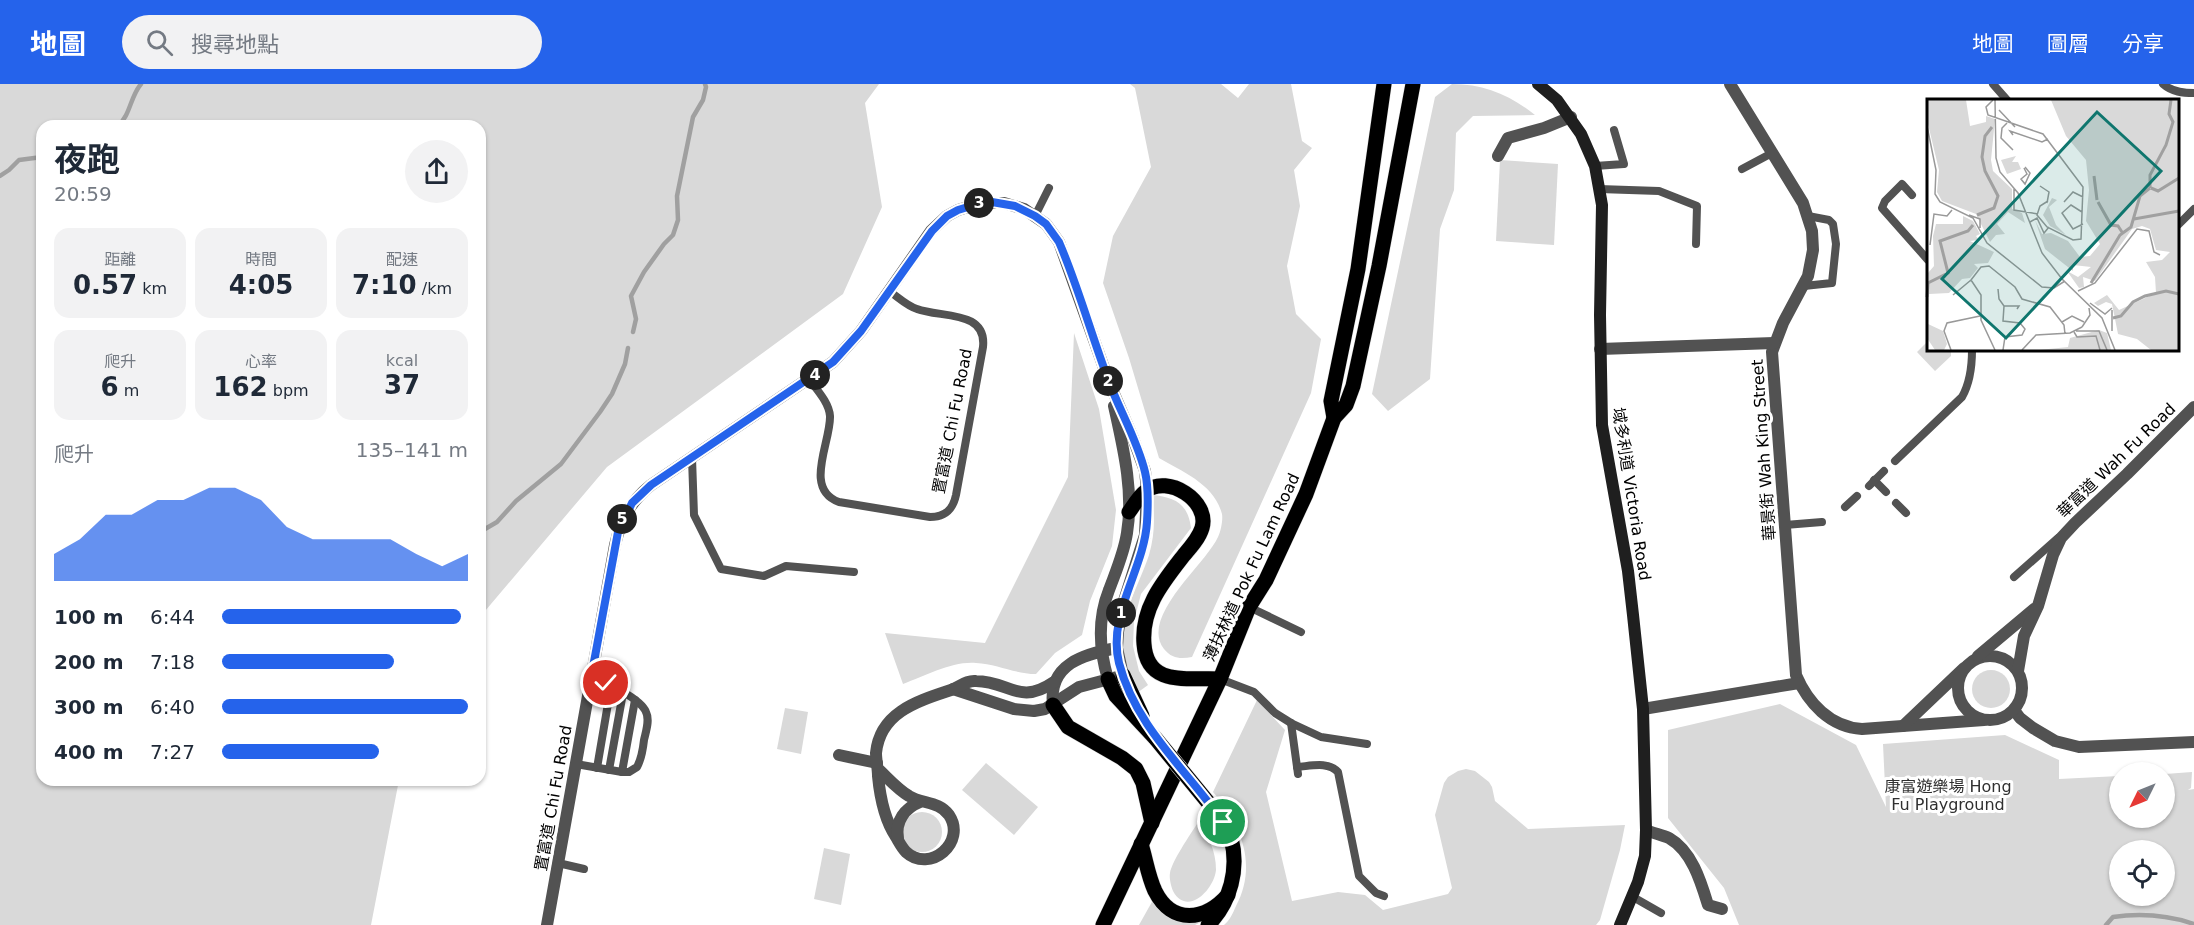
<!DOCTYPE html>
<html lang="zh-TW">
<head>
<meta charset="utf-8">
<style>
  body { margin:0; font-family:"DejaVu Sans","Noto Sans TC",sans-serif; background:#f2f2f3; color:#1f2937; height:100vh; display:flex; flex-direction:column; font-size:22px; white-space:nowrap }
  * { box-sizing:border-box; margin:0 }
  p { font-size:20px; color:#747a83 }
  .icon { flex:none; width:33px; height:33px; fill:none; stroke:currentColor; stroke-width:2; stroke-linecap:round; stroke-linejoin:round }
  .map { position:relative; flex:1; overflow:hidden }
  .sheet { position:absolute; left:36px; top:36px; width:450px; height:666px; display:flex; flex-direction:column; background:#fff; border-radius:18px; box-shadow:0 2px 4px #0004 }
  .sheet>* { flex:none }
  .needle { width:39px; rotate:227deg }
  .fabs { position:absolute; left:2109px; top:678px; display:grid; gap:12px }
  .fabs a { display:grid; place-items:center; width:66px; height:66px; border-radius:50%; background:#fff; box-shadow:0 2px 4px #0004; font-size:30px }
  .pin { position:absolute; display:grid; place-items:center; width:51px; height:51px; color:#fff; margin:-26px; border:3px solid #fff; border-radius:50%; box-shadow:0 2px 6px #0007 }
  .km { position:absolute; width:30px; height:30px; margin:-15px; border-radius:50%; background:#222; color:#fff; font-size:16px; line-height:30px; text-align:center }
  .round { display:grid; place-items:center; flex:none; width:63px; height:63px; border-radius:32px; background:#f2f2f3 }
  .summary { display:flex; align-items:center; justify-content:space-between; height:102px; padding:0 18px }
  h1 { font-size:33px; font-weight:700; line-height:45px }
  .metrics { display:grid; grid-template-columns:repeat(3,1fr); gap:9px; height:102px; padding:6px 18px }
  .metrics div { display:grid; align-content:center; border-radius:15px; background:#f2f2f3; text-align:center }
  .metrics b { font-size:26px; font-weight:700 }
  .metrics small { font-size:16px; font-weight:400 }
  .metrics p { font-size:16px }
  .chart { height:168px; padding:12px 18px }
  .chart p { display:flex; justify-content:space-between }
  .chart svg { width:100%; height:108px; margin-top:6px; fill:#2563eb; opacity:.7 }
  ul { padding:0 18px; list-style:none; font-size:20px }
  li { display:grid; grid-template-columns:96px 72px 1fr; align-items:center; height:45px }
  li i { height:15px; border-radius:8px; background:#2563eb }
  header { display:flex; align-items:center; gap:36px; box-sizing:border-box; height:84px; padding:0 30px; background:#2563eb; color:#fff }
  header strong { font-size:28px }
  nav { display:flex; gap:33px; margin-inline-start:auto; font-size:21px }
  .search { width:420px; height:54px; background:#f2f2f3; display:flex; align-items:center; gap:15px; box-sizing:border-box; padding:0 21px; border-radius:33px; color:#747a83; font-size:22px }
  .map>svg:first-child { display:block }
  .green { fill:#d9d9d9; fill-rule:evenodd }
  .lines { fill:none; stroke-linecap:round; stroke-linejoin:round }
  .stream { stroke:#a0a0a0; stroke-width:4.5 }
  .primary-casing { stroke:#dbdbdb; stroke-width:16 }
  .service { stroke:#525252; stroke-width:8 }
  .pedestrian { stroke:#525252; stroke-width:12 }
  .minor { stroke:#525252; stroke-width:12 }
  .tertiary { stroke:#525252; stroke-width:12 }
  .secondary { stroke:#1f1f1f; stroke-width:12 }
  .primary { stroke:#000; stroke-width:15 }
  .primary-bridge-casing { stroke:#dbdbdb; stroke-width:16; stroke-linecap:butt }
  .primary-bridge { stroke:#000; stroke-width:15 }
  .route-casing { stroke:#fff; stroke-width:12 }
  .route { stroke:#2563eb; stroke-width:8 }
  .labels { text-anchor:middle; stroke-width:6; stroke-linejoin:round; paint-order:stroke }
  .street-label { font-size:16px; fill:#000; stroke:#fff }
  .park-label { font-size:16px; fill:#303030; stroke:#fff }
  .inset-river { fill:none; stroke:#a0a0a0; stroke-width:3 }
  .inset-road { fill:none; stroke:#999; stroke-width:1.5 }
  .view { fill:#0f766e; fill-opacity:0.15; stroke:#0f766e; stroke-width:3 }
  .inset-edge { fill:none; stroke:#000; stroke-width:3 }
</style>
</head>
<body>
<header>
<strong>地圖</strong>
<div class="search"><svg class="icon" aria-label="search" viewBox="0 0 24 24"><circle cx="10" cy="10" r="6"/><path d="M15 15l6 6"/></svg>搜尋地點</div>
<nav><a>地圖</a><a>圖層</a><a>分享</a></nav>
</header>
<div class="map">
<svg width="2194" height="841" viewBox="0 0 2194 841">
  <rect width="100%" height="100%" fill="#fff"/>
  <g class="green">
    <polygon points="0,0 879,0 865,19 882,123 843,210 607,383 480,533 480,42 42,42 42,696 399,696 371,841 0,841"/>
    <path d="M1130,0H1221L1238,14L1249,0H1291L1302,57L1312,64L1294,86L1300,122L1287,182L1296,230L1321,255L1311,309L1192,573C1181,575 1172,575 1164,565C1139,533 1206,480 1218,453C1221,447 1223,436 1222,430C1214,400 1183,388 1159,374L1129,274L1103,199L1113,152L1151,83L1135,4Z"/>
    <path d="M1452,0C1484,0 1510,11 1535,31L1473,32L1456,49L1454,106L1440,145L1430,295L1388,327L1372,310L1435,13Z"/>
    <polygon points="1500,76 1558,80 1554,161 1496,157"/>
    <path d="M1074,249L1099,325L1116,426L1112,462L1090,517L1082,551L1055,569L1036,590C1015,590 997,580 976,579C952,577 925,592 903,600L885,549L985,559L1068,393Z"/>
    <polygon points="1928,257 1928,266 1951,266 1951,272 1935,287 1917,268"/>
    <path d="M1152,411C1174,413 1188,419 1191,444L1141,510L1134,537L1133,562L1139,587L1148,601L1137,609C1132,595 1125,579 1123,564C1120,531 1139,501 1149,471C1155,451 1155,431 1152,411Z"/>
    <circle cx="1991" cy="605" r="19"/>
    <path d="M1257,616L1285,646L1266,708L1292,817L1338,808L1365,811L1383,826L1448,810L1452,804L1435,731L1444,699L1448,693L1458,687L1466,685L1475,687L1489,698L1492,703L1495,717L1528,745L1625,741L1620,766L1600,836L1596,841H1224C1230,836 1233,829 1236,822C1258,780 1241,741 1213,708Z"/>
    <path d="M1780,620L1856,661L1886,723L1883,660L2005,651L2059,676V695L2119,692L2120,734H2164L2165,690L2192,688L2191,704L2188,706L2194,705V841H1739L1724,804L1668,734V646ZM2120,766H2164V812H2120Z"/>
    <polygon points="785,624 808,628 801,670 777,665"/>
    <polygon points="986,679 1038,723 1014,751 962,706"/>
    <circle cx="922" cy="748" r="20"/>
    <path d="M1197,740C1201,745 1208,751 1210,758C1214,767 1216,776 1216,786C1214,806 1187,833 1173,807C1171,802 1169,794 1170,789C1172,777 1190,751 1197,740Z"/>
    <polygon points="824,764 850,770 841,821 814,815"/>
    <path d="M1153,816C1165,836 1179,838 1201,838L1195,841H1139Z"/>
  </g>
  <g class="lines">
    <g class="stream">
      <path d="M118,42C131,30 130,13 141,0"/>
      <polyline points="0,92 9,86 19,76 42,73"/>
      <polyline points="633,248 636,235 631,212 644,188 664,160 673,151 678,136 677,112 693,33 703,16 706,3 705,0"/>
      <polyline points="480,444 485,445 497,438 516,417 561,380 600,328 612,310 625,280 628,264"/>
      <path d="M2106,841L2113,833C2141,829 2167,831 2194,840"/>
    </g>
    <defs>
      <g id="primary">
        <polyline points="1334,334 1331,317 1358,185 1384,0"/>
        <path d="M1129,428C1134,421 1139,412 1146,407C1168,390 1210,417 1202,444C1199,454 1191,463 1184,471C1163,498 1141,524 1144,560C1147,604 1189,593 1220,595"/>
        <polyline points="1123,591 1142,632"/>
        <polyline points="1108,595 1116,612 1156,655"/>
        <polyline points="1053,621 1068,643 1122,674 1136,685 1143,699 1152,739"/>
        <path d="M1141,760C1146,776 1148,792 1155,807C1172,841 1205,837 1228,811"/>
        <polyline points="1103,841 1220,595 1249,523 1266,496 1306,410 1334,334 1346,321 1353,302 1379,182 1413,0"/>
        <path d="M1208,841C1231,818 1239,784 1231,754"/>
      </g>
    </defs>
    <use href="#primary" class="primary-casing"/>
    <g class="service">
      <polyline points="1993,0 2007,16"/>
      <path d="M2163,0C2172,8 2183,9 2194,9"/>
      <polyline points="1595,82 1624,80 1614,46"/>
      <polyline points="1742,85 1772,69"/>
      <polyline points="1599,105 1659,107 1697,122 1696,160"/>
      <polyline points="1912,111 1902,100 1885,117 1882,124 1928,176"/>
      <polyline points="1035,132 1049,104"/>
      <polyline points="2178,141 2194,125"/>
      <polyline points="1804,202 1832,199 1836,160 1833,140 1829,136 1808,132"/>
      <path d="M809,295C816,305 829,318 830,332C831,358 803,405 839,418L930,433C946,433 953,425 956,411L983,263C987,226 941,234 917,225C907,222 898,213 889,207"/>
      <polyline points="692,374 694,431 721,485 764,492 786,482 854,488"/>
      <path d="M1895,377L1962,313C1970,299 1972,282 1972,266"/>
      <polyline points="1874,396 1886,408"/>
      <polyline points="1869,402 1884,387"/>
      <polyline points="1896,419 1906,429"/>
      <polyline points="1845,423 1857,412"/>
      <polyline points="1785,441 1822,438"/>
      <polyline points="2014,493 2058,454"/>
      <polyline points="1249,523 1301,548"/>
      <polyline points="1220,595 1254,608 1275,629 1291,639 1321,653 1367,660"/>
      <polyline points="1291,639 1298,690"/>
      <path d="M576,680L622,688H629L637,683C642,674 643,665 644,656C646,647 650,636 646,628C641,615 605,597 591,594"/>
      <path d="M1297,683C1311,682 1328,677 1338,688L1359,792L1376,809L1384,812"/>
      <polyline points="597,684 611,602"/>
      <polyline points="609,686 623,609"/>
      <polyline points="622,688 635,616"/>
      <polyline points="558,779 584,785"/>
      <polyline points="1633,813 1661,829"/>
    </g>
    <g class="pedestrian">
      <polyline points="1498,72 1508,54 1544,44 1571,33"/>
      <polyline points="839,671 877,679"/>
    </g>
    <g class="minor">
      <path d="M1730,0L1803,119L1812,147L1813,166L1808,192L1783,239L1772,268L1796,591C1808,619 1830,643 1862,645L1984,636"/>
      <polyline points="1600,265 1774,259"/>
      <polyline points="953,605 1014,625 1034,627 1045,625 1079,603 1117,593"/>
      <path d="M1053,621C1048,580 1084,570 1117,564"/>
      <polyline points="1643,625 1799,599"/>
      <polyline points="2014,626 2020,634 2033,644 2055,657 2079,663 2194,658"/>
      <polyline points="1903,642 1964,584"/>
      <path d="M878,685C888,694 897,705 909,712C922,720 939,717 949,731C967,758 930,790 906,768C902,764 899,758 896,753C884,735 880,713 878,692C878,684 876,677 876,669C880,628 918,617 951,606C960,603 966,596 976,597C1009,597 1019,622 1054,598"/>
      <path d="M1646,746C1653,749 1662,751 1669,754C1692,767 1701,798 1708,821L1722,825"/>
      <path d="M898,754C895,737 905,724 920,718"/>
    </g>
    <g class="tertiary">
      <circle cx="1990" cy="604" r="32"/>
      <polyline points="1978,572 2034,525"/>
      <polyline points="2018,587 2024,552 2038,522 2053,471 2061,454 2075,439 2127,390 2194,323"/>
      <path d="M1108,595C1099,565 1097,536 1109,506C1116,487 1124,469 1127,449C1134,407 1123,363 1114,322"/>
      <path d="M547,841L615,461C621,435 630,418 651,401L833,278L861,247L931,147L947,132L958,126L981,119H1004L1024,125L1046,140L1059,158L1109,298L1133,354L1145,387L1147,406L1145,451L1122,523L1118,548L1117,564L1123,591"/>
    </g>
    <polyline class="secondary" points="1538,0 1557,16 1581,50 1595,82 1602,121 1600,231 1602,341 1628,487 1633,531 1643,625 1646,746 1645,772 1638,798 1620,841"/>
    <use href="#primary" class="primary"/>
    <defs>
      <polyline id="primary-bridge" points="1156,655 1216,728 1231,754"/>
    </defs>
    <use href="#primary-bridge" class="primary-bridge-casing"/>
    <use href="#primary-bridge" class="primary-bridge"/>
  </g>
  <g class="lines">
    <defs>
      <path id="route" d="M606,599L591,594L618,448L632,419L651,401L833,278L861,247L932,147L947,132L958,126L981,119L992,118L1015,122L1035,132L1046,140L1059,158C1078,202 1091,250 1108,295C1119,326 1137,355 1145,388C1149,404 1148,422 1147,438C1144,486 1107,530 1119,579C1136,644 1187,686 1223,738"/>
    </defs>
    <use href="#route" class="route-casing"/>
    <use href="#route" class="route"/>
  </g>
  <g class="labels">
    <g class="street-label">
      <text transform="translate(952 337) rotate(-79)" y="6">置富道 Chi Fu Road</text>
      <text transform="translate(1763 366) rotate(-94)" y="6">華景街 Wah King Street</text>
      <text transform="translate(2116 376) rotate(-44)" y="6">華富道 Wah Fu Road</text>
      <text transform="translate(1632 410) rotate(81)" y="6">域多利道 Victoria Road</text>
      <text transform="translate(1251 483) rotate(-65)" y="6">薄扶林道 Pok Fu Lam Road</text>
      <text transform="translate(553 714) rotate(-80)" y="6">置富道 Chi Fu Road</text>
    </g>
    <g class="park-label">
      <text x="1948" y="708">康富遊樂場 Hong<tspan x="1948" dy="18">Fu Playground</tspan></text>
    </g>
  </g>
  <g transform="translate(1927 15)">
    <rect width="252" height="252" fill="#fff"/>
    <path d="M0,1H39L43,27L59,23V17L68,20L64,61L66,72L85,90V110L95,114L98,124L81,113L70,125L78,135L69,136L63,143L49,115L15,102L10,93L12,71L0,21ZM124,1H252V251H224L210,240L191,235L185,205L179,203L171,207L167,204L180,196L192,211L229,194L228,178L219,163L235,161L243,153L229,151L223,130L215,127L205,130L168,182L156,178L157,188L152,189L140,172L151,178L164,168L146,166V172L118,150L108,121L115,135L124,134L141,142L153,158L163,157L173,145L159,122L162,91L159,61L139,37ZM89,57L85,63H91L94,70L80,75L74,61ZM125,99L130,101L122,108L129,126L139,136L123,127L116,116ZM36,117L46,122L53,135L49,137L52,141L43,142L67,153L61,164L47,165L51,169L43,179L35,180L22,194L2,195L1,225L16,232L20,245L17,251H8L0,239L1,174L7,167L6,137L9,125H36ZM172,231L180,234L184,251H112L141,248L143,239Z" fill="#d9d9d9"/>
    <path class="inset-river" d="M167,77L170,101M223,89V76L239,46L246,23L242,15L244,1M224,89L231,92L252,79M171,103L184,126L191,127L195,133M50,116L67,109L71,97L58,72L55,58L58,37L65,28M207,120L252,112M164,184L193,136L204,128L213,97L223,89M0,198L1,184L21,174L13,142L41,132L46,126M186,219L194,217L206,203L218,197L239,192L252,195"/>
    <path class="inset-road" d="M66,1L59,8L61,16L116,35L156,88L154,140L146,141L120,128L110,116L113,107L121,102M68,1L69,59L73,73L91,94L115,154L135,180L175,219L188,251M72,11L88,28M80,24L75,29L74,39L86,51M0,27L9,71L8,95L13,103L46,119L60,144L115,188L127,189L138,182M86,36L83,32L115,43L121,40M97,69L100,75L94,80L98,85L103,74L98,68M113,87L122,93L120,104M87,90V111L111,115M137,103L146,93L156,98M155,113L144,106L135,114L146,130L156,125M42,116L53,120V129M103,123L110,119L117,134L122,128M3,146L7,115L20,117L25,111M44,181L54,168L62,167L88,188L95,200L123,208L137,226L138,235M44,181L54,196V221L68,251M71,190L72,200L77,207L76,222L93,224L98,230L95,236L78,238L76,251M151,192L168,184L210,130L222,132L227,153L233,156M26,196L44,181M163,204L178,215L185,209M77,207H92L90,210M185,211V232M135,223L145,217L157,223M155,228L163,216L162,209M149,232H172L180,251M147,233L150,238L169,237L173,251M24,251L17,232L20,224L53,217M95,251L109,236L143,234L155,228"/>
    <path class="view" d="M170,13L234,72L79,239L15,180Z"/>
    <rect width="252" height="252" class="inset-edge"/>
  </g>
</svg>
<div class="fabs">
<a><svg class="needle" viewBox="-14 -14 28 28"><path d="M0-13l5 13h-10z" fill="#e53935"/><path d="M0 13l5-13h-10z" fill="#747a83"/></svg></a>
<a><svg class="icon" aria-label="locate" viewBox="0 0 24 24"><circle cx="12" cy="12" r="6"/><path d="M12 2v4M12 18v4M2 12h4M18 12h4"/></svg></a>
</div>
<div class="pin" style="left:1223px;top:738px;background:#1e9e55"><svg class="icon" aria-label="arrive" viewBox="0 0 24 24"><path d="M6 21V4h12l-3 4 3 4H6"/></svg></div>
<div class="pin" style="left:606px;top:599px;background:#d93025"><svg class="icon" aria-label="check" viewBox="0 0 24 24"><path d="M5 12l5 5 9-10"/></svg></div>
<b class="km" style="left:1121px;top:529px">1</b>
<b class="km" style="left:1108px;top:297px">2</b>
<b class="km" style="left:979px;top:119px">3</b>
<b class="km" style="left:815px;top:291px">4</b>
<b class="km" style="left:622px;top:435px">5</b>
<section class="sheet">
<div class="summary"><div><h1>夜跑</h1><p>20:59</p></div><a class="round"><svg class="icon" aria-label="share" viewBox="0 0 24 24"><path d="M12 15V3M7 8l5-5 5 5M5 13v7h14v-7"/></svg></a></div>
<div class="metrics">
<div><p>距離</p><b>0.57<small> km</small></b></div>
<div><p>時間</p><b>4:05</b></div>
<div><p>配速</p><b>7:10<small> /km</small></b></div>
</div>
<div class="metrics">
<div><p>爬升</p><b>6<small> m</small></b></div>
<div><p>心率</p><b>162<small> bpm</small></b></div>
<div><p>kcal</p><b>37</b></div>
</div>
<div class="chart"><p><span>爬升</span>135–141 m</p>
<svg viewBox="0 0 160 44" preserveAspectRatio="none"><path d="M0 44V33L10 27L20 17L30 17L40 11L50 11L60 6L70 6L80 11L90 22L100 27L110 27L120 27L130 27L140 33L150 38L160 33V44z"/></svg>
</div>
<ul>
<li><b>100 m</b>6:44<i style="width:97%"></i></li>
<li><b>200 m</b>7:18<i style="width:70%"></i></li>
<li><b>300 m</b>6:40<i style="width:100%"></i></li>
<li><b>400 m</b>7:27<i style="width:64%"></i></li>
</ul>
</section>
</div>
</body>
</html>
